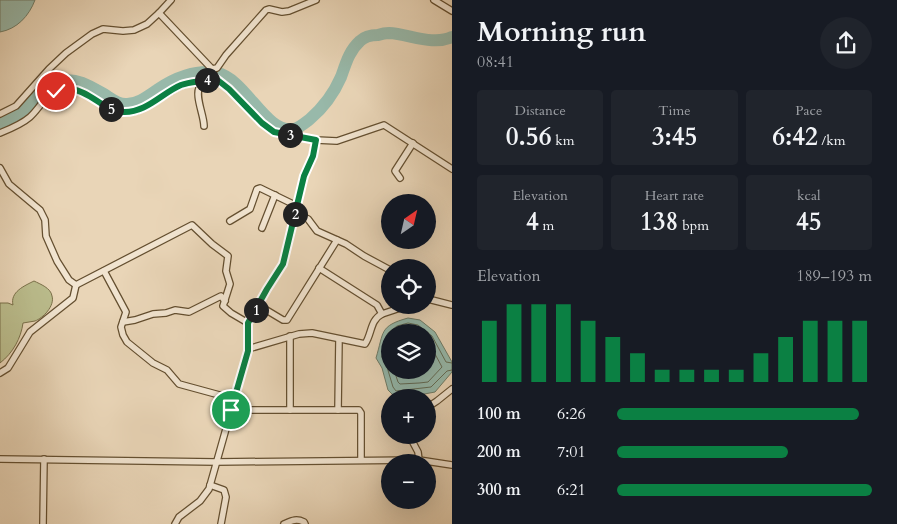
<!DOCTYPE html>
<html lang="en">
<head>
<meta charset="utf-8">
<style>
  body { margin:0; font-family:Cardo,serif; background:#20242c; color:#f1f3f6; height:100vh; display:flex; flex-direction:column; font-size:19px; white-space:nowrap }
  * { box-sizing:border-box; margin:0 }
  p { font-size:16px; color:#9ea1a6 }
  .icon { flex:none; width:28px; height:28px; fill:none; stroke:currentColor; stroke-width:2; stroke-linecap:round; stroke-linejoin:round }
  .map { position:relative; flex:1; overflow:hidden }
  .panel { display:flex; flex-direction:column; background:#171b24; width:445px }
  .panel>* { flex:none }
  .needle { width:32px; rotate:34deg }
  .controls { position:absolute; left:381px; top:194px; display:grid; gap:10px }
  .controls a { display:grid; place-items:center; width:55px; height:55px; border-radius:50%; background:#171b24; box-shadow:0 5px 20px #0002; font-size:25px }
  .pin { position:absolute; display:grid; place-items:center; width:42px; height:42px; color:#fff; margin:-21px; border:2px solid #fff; border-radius:50%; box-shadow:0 1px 5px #0007 }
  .km { position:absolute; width:25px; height:25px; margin:-12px; border-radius:50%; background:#222; color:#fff; font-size:14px; line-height:25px; text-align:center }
  .round { display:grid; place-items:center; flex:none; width:52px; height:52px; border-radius:26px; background:#20242c }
  .overview { display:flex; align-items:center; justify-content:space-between; height:85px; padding:0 25px }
  h1 { font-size:28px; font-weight:700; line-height:38px }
  .figures { display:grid; grid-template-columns:repeat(3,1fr); gap:8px; height:85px; padding:5px 25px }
  .figures div { display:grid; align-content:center; border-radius:5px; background:#20242c; text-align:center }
  .figures b { font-size:25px; font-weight:700 }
  .figures small { font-size:14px; font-weight:400 }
  .figures p { font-size:14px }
  .chart { height:140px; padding:10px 25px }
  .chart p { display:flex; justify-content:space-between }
  .chart svg { width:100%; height:90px; margin-top:5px; stroke:#0b8043; stroke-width:6 }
  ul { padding:0 25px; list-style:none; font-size:16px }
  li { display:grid; grid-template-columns:80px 60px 1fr; align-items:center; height:38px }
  li i { height:12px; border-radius:6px; background:#0b8043 }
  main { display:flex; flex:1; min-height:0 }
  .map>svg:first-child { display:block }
  .green { fill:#babc8c; stroke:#796f48 }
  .water { fill:#98b9aa; stroke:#727d67; fill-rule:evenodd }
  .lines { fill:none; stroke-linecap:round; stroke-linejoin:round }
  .shore { stroke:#686e56; stroke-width:1 }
  .river { stroke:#98b9aa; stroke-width:12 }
  .minor-casing { stroke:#644f30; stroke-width:8 }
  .minor { stroke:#f1e4d0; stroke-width:5.5 }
  .route-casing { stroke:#fff; stroke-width:10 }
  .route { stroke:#0b8043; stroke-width:6 }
</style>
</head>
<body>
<main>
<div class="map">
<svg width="452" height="524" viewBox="0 0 452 524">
  <rect width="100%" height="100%" fill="#e9d5b7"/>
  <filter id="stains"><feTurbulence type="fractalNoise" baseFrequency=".004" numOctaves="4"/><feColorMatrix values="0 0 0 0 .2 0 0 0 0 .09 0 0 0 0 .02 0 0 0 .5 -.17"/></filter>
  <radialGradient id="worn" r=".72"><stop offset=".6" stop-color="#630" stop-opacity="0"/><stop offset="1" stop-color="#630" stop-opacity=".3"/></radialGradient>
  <path class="green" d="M34,281C40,284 51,288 52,296C55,306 43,318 35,321C31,322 27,322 23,323C21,338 13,353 0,363V303H8L13,305C10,292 24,286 34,281Z"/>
  <g class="water">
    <path d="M0,0H35C29,16 17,29 0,32Z"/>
    <path d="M408,318L420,320L435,332L452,362V372L435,392L419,395L394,396L388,390L382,368L376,358C384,332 379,326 408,318ZM390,332H428V370H390Z"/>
  </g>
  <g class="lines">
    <g class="shore">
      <polyline points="452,363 446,362 432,336 418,325 408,323 397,326 388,333 385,339 382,357 387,367 393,387 396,391 431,387 447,371 452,370"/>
      <polyline points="394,370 398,382 400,384 419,383 428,382 442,367 428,341"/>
    </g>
    <path class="river" d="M0,123C9,119 19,115 26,108C38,98 45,85 61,81C78,77 93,88 107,96C113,100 119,105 127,104C138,104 148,96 157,90C174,78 197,69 217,73C246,79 266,135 294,129C299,128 306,122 310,119C324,107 334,93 341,77C346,63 349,51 360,41C365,36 371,35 378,35C381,34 385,33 389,33C409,34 433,46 452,37"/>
    <defs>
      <g id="minor">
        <polyline points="171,0 159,13 212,69 215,78 229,89 262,123 273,132 316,140 337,141 384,125 452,169"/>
        <polyline points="434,0 452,11"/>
        <polyline points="212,69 217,68 226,55 266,10 269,9 282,12 289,11 316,0"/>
        <polyline points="0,114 16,106 49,69 66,53 92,34 103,29 123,31 134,30 147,24 159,13"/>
        <path d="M204,126C204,115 194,95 200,86C201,84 204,82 206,80H209L215,78"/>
        <path d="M0,133C10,129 22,124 30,117C39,109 46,94 58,90C82,82 98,108 121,112C143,115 161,95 180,86C188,82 197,81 206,80"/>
        <polyline points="0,168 9,184 40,210 45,220 46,236 57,261 69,280 76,285 192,225 212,244 228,256 226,271 230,284 223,306 231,313 248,323"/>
        <polyline points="400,178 395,171 413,143"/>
        <polyline points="295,214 302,216 308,219 317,231 346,244 364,256 390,270"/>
        <polyline points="230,221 250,209 257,189 260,188 297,206"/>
        <polyline points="262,228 275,195"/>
        <polyline points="319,268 377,305 382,314 406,306"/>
        <polyline points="104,271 126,312 121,327 123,335 127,342 153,363 167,370 179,384 234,399"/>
        <polyline points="428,299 452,305"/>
        <polyline points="258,305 283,320 287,320 337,240"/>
        <polyline points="123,322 135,320 153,314 166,313 175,310 189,312 221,296 225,301"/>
        <path d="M248,349L299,334L312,333L365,344C372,334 370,320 382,314"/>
        <polyline points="0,373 8,368 30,332 73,298 76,285"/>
        <polyline points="428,407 437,401 452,389"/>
        <polyline points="231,410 359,410 361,413 361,460"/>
        <polyline points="290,410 290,336"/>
        <polyline points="338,410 339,339"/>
        <polyline points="0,459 216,462 419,460 418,452 409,435"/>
        <polyline points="419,460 452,465"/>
        <polyline points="210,485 224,490 226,497 221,524"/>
        <polyline points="43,524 44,459"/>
        <polyline points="175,524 179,517 200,501 209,489 248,351 248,323 267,289 283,264 304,176 313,156 316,140"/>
        <path d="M284,524C291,521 296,518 304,522L305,524"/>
      </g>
    </defs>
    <use href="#minor" class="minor-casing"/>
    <use href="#minor" class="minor"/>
  </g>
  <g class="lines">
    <defs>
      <path id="route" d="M56,91C61,90 67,88 71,89C90,91 104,111 123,112C146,113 162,93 181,85C192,81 204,82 215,78L229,89L262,123L274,132L316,140L313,156L304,176L283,264L267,289L248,323V351L231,410"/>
    </defs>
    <use href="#route" class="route-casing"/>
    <use href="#route" class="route"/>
  </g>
  <rect width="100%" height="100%" filter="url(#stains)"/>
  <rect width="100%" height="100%" fill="url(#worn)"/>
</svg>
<div class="controls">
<a><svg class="needle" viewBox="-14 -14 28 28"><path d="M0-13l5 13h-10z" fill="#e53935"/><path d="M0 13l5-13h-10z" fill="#9ea1a6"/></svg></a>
<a><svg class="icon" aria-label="locate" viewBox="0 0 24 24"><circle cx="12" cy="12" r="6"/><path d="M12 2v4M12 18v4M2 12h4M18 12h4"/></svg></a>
<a><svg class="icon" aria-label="layers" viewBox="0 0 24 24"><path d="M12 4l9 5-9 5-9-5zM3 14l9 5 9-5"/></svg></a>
<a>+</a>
<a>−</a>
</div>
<div class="pin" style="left:231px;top:410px;background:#1e9e55"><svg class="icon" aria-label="arrive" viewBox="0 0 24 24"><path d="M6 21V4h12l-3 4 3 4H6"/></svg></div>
<div class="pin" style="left:56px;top:91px;background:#d93025"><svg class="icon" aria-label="check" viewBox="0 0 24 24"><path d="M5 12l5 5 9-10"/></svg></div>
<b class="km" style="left:256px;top:310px">1</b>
<b class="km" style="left:295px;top:214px">2</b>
<b class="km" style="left:290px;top:135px">3</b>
<b class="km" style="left:207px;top:80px">4</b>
<b class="km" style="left:111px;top:109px">5</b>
</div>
<section class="panel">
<div class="overview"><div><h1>Morning run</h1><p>08:41</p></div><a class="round"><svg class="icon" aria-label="share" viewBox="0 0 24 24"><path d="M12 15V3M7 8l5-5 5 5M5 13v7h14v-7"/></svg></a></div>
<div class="figures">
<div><p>Distance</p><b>0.56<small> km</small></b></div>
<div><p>Time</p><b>3:45</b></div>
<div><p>Pace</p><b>6:42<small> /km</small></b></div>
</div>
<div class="figures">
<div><p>Elevation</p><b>4<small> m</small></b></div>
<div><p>Heart rate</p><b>138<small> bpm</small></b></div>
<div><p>kcal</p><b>45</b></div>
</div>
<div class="chart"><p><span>Elevation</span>189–193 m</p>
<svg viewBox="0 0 160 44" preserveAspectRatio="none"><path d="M5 44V14M15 44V6M25 44V6M35 44V6M45 44V14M55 44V22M65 44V30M75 44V38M85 44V38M95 44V38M105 44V38M115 44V30M125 44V22M135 44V14M145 44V14M155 44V14"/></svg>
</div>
<ul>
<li><b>100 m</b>6:26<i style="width:95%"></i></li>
<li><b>200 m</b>7:01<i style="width:67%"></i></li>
<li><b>300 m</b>6:21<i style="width:100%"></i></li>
</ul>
</section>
</main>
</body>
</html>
